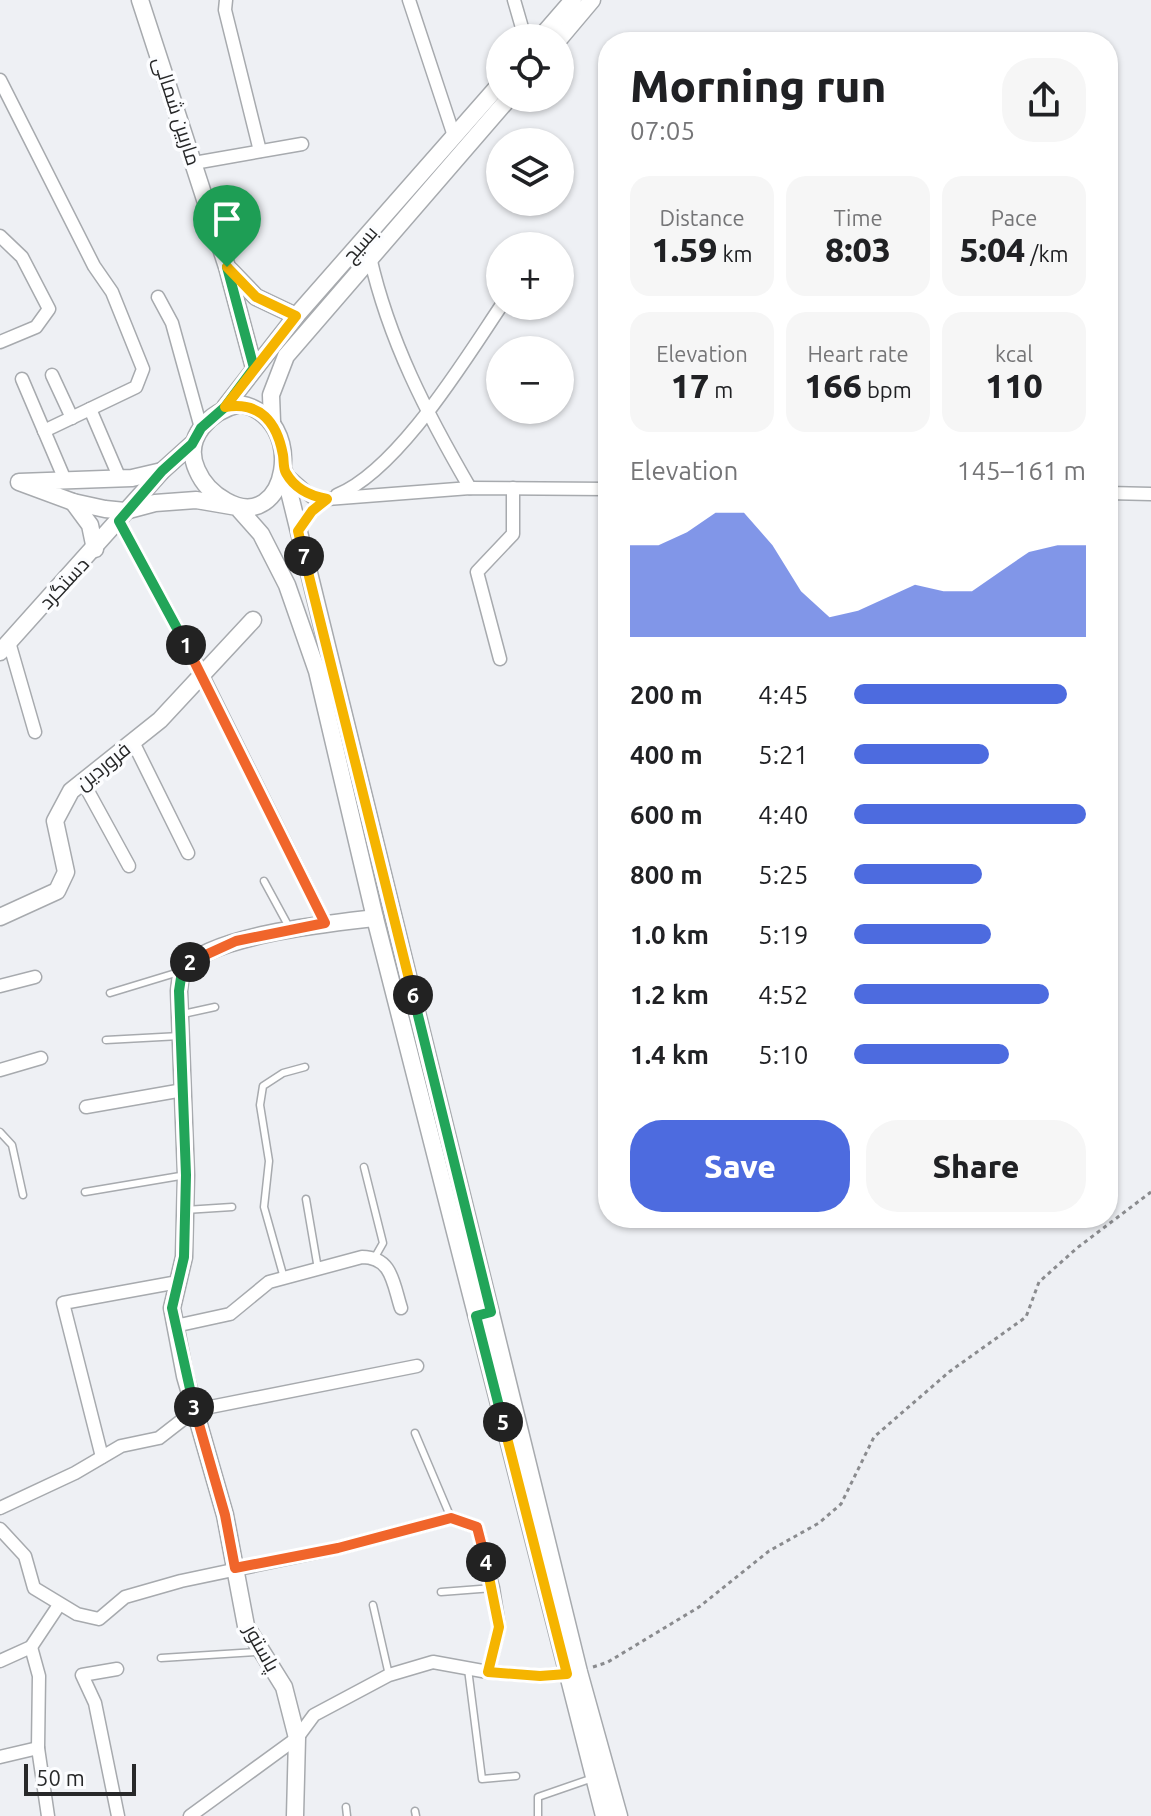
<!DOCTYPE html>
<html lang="en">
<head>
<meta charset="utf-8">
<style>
  body { margin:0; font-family:Ubuntu,Cairo,sans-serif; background:#f6f6f6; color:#202124; height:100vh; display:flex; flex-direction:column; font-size:30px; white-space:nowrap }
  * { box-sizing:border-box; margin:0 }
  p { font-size:26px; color:#757577 }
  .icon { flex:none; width:44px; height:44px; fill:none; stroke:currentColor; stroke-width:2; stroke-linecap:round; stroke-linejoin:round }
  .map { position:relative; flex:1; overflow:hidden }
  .panel { position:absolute; left:598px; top:32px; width:520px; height:1196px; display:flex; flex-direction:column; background:#fff; border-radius:32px; box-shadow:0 2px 6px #0004 }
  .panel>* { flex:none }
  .fabs { position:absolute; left:486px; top:24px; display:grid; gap:16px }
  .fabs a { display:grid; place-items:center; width:88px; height:88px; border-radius:50%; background:#fff; box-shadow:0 2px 6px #0004; font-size:40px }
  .scale { position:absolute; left:24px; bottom:20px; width:112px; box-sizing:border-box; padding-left:8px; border:4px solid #272829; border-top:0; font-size:22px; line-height:28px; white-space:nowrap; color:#272829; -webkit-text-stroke:6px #fcfdff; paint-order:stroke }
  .pin { position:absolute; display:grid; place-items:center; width:68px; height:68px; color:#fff; margin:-82px -34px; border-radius:50% 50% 50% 0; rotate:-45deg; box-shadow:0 0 8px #0007 }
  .pin .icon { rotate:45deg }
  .km { position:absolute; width:40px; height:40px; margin:-20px; border-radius:50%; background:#222; color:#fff; font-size:22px; line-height:40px; text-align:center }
  .round { display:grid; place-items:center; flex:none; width:84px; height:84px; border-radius:32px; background:#f6f6f6 }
  .overview { display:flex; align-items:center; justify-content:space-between; height:136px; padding:0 32px }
  h1 { font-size:44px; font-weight:800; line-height:60px }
  .stats { display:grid; grid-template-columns:repeat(3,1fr); gap:12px; height:136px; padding:8px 32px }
  .stats div { display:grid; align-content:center; border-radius:20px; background:#f6f6f6; text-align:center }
  .stats b { font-size:34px; font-weight:800 }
  .stats small { font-size:22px; font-weight:400 }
  .stats p { font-size:22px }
  .chart { height:224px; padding:16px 32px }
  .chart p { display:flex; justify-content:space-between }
  .chart svg { width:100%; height:144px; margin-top:8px; fill:#4d6bdf; opacity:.7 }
  .button { display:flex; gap:16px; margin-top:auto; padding:16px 32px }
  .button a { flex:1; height:92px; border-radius:32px; background:#4d6bdf; color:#fff; font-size:32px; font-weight:800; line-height:92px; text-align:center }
  .button a+a { background:#f6f6f6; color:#202124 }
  ul { padding:0 32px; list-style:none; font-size:26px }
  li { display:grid; grid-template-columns:128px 96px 1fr; align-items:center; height:60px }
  li i { height:20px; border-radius:10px; background:#4d6bdf }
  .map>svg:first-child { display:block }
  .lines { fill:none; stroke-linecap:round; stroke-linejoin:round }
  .lane-casing { stroke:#a7aaae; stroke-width:9 }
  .street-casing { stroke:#a7aaae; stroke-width:15 }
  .secondary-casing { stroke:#a7aaae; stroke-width:19 }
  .path { stroke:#8a8b8e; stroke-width:3; stroke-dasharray:4 4; stroke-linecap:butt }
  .lane { stroke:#fff; stroke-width:6 }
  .street { stroke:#fff; stroke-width:12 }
  .secondary { stroke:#fff; stroke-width:16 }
  .split-1-casing { stroke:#fff; stroke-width:16 }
  .split-2-casing { stroke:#fff; stroke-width:16 }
  .split-3-casing { stroke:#fff; stroke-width:16 }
  .split-4-casing { stroke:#fff; stroke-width:16 }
  .split-5-casing { stroke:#fff; stroke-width:16 }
  .split-6-casing { stroke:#fff; stroke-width:16 }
  .split-7-casing { stroke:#fff; stroke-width:16 }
  .split-8-casing { stroke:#fff; stroke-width:16 }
  .split-1 { stroke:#22a559; stroke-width:10 }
  .split-2 { stroke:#f0652b; stroke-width:10 }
  .split-3 { stroke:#22a559; stroke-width:10 }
  .split-4 { stroke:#f0652b; stroke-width:10 }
  .split-5 { stroke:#f5b400; stroke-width:10 }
  .split-6 { stroke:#22a559; stroke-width:10 }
  .split-7 { stroke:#f5b400; stroke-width:10 }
  .split-8 { stroke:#f5b400; stroke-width:10 }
  .labels { text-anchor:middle; stroke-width:7; stroke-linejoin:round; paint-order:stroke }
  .street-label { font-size:20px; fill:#272829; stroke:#fcfdff }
</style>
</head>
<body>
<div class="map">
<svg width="1151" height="1816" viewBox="0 0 1151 1816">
  <rect width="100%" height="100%" fill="#eef0f4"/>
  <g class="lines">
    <defs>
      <g id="lane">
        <polyline points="264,881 289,927"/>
        <polyline points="110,993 179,972"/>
        <polyline points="183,1014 215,1007"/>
        <polyline points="106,1040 180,1036"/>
        <polyline points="0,1132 12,1145 23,1195"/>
        <polyline points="364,1167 383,1243 375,1257"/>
        <polyline points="85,1192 186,1175"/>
        <polyline points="306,1199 318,1269"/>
        <polyline points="185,1210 232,1207"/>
        <polyline points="284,1278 264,1207 269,1161 260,1105 263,1086 283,1073 305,1067"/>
        <polyline points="415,1433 451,1518"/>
        <polyline points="441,1592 493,1588"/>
        <polyline points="373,1605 389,1675"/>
        <polyline points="161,1658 257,1652"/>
        <polyline points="468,1669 482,1779 516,1776"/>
        <polyline points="346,1807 347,1816"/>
        <polyline points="415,1811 416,1816"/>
        <polyline points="538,1816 538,1797 593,1778"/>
      </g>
      <g id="street">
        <polyline points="226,0 225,10 260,151"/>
        <polyline points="409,0 454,136"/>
        <polyline points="514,0 525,38"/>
        <polyline points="0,80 94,266 112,292 143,369 136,387 44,431"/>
        <polyline points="194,163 302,144"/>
        <polyline points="0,236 22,257 49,309 36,327 0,342"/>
        <path d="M370,257C389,341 427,414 470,488"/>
        <polyline points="158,297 172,323 201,428"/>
        <polyline points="52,375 72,418"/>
        <polyline points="22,379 65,480"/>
        <polyline points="90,409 120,479"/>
        <polyline points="287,475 312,497 327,499 312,511 298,531"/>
        <polyline points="1108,493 1151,494"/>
        <path d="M337,495C398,470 464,361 501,306"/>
        <polyline points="327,499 470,488 608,489"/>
        <polyline points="119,521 202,674 325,923"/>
        <polyline points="9,642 35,732"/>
        <polyline points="500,659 477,572 513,534 513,488"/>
        <polyline points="133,742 188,853"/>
        <polyline points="83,782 129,866"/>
        <polyline points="0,986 35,977"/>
        <polyline points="0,1070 41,1058"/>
        <polyline points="86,1107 183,1090"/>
        <path d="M175,1326L230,1314L269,1282L362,1257C392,1257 393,1283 401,1308"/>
        <polyline points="102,1457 63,1303 178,1282"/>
        <polyline points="0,1508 75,1473 121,1446 159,1438 195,1410 417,1366"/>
        <polyline points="0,1529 25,1556 34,1588 77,1614 99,1619 125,1597 181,1581 338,1548 451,1518 477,1527 493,1588 499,1627 488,1672"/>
        <polyline points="31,1647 39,1676 38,1748 48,1816"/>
        <polyline points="0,1661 31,1647 59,1605"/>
        <polyline points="117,1669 82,1675 95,1703 118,1816"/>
        <polyline points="0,1757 38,1748"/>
        <polyline points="190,1816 297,1738 314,1715 389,1675 433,1662 488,1672 540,1676 567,1674"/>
      </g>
      <g id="secondary">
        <polyline points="140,0 227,267 254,368"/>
        <polyline points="540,38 573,0"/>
        <polyline points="560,38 592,0"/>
        <polyline points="230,270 256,297 296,316"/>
        <path d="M240,404C309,417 288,536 226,501C213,494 203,484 197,470C182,438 210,411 240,404Z"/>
        <polyline points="225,407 296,316 500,84"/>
        <polyline points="272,422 271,395 286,356 509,98"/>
        <polyline points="162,471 132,478 19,482 73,502 105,509 125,511 155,503 196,500 237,507 261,534 287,585 317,671 375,918 604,1816"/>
        <polyline points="284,471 579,1672 619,1816"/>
        <polyline points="73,502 90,525 95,549"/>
        <polyline points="0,652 162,471 192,444"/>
        <polyline points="0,917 57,891 66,872 55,821 71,791 160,720 253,620"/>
        <path d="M295,1816L297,1738L284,1687L246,1626L225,1515L185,1376L172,1308L184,1257L186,1175L179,991C180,983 180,974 185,968C212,935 332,923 375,918"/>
      </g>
    </defs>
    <use href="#lane" class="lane-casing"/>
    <use href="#street" class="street-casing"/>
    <use href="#secondary" class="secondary-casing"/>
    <polyline class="path" points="593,1667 608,1662 699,1607 769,1551 819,1523 841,1504 874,1437 949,1372 1026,1317 1039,1282 1077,1248 1151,1192"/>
    <use href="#lane" class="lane"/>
    <use href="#street" class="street"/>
    <use href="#secondary" class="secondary"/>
  </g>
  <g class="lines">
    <defs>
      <polyline id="split-1" points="186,645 119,521 162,471 192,444 201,428 225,407 254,368 227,267"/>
      <polyline id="split-2" points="186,645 325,923 236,941 190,962"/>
      <polyline id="split-3" points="190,962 182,971 179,991 186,1175 184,1257 172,1308 194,1407"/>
      <polyline id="split-4" points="194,1407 225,1515 235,1568 338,1548 451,1518 477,1527 486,1562"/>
      <polyline id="split-5" points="486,1562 499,1627 488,1672 540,1676 567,1674 503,1422"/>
      <polyline id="split-6" points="413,995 491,1312 476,1316 503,1422"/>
      <polyline id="split-7" points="304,556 413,995"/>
      <path id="split-8" d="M227,267L256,297L296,316L225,407C260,401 277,422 283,455C284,461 283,468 286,473C295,489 310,496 327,499L312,511L298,531L304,556"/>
    </defs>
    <use href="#split-1" class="split-1-casing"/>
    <use href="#split-2" class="split-2-casing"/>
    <use href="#split-3" class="split-3-casing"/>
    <use href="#split-4" class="split-4-casing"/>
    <use href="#split-5" class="split-5-casing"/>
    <use href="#split-6" class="split-6-casing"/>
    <use href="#split-7" class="split-7-casing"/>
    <use href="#split-8" class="split-8-casing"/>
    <use href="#split-1" class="split-1"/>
    <use href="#split-2" class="split-2"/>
    <use href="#split-3" class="split-3"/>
    <use href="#split-4" class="split-4"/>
    <use href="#split-5" class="split-5"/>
    <use href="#split-6" class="split-6"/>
    <use href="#split-7" class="split-7"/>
    <use href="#split-8" class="split-8"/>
  </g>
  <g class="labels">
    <g class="street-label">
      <text transform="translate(177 111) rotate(72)" y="7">ماربین شمالی</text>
      <text transform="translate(360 244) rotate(-49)" y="7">بسیج</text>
      <text transform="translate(64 583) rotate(-47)" y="7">دستگرد</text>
      <text transform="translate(103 766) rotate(-39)" y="7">فروردین</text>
      <text transform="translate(262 1648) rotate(61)" y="7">پاستور</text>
    </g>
  </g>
</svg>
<div class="fabs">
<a><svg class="icon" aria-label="locate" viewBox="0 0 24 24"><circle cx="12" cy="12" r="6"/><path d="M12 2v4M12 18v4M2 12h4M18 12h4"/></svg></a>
<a><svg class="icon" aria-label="layers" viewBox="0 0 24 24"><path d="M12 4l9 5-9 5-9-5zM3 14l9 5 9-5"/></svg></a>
<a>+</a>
<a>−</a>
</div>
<div class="scale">50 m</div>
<div class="pin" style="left:227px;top:267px;background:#1e9e55"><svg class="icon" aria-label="arrive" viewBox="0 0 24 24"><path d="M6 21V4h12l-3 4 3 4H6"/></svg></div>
<b class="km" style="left:186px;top:645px">1</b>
<b class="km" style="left:190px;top:962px">2</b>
<b class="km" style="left:194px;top:1407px">3</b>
<b class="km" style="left:486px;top:1562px">4</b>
<b class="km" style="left:503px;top:1422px">5</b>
<b class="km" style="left:413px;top:995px">6</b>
<b class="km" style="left:304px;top:556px">7</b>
<section class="panel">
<div class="overview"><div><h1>Morning run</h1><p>07:05</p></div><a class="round"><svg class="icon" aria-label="share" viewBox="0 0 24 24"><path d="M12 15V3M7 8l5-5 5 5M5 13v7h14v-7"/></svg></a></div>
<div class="stats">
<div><p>Distance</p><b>1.59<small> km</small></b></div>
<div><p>Time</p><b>8:03</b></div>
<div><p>Pace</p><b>5:04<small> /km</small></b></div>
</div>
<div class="stats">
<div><p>Elevation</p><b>17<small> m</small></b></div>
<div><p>Heart rate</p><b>166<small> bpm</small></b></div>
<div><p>kcal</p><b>110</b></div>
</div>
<div class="chart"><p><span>Elevation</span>145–161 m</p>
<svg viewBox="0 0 160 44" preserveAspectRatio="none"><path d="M0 44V16L10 16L20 12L30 6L40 6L50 16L60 30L70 38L80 36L90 32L100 28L110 30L120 30L130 24L140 18L150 16L160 16V44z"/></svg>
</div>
<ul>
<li><b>200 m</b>4:45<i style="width:92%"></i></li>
<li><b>400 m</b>5:21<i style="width:58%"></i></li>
<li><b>600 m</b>4:40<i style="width:100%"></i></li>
<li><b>800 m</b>5:25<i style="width:55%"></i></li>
<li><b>1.0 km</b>5:19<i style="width:59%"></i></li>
<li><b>1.2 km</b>4:52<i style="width:84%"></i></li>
<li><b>1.4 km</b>5:10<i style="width:67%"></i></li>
</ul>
<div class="button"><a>Save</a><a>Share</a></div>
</section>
</div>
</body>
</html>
